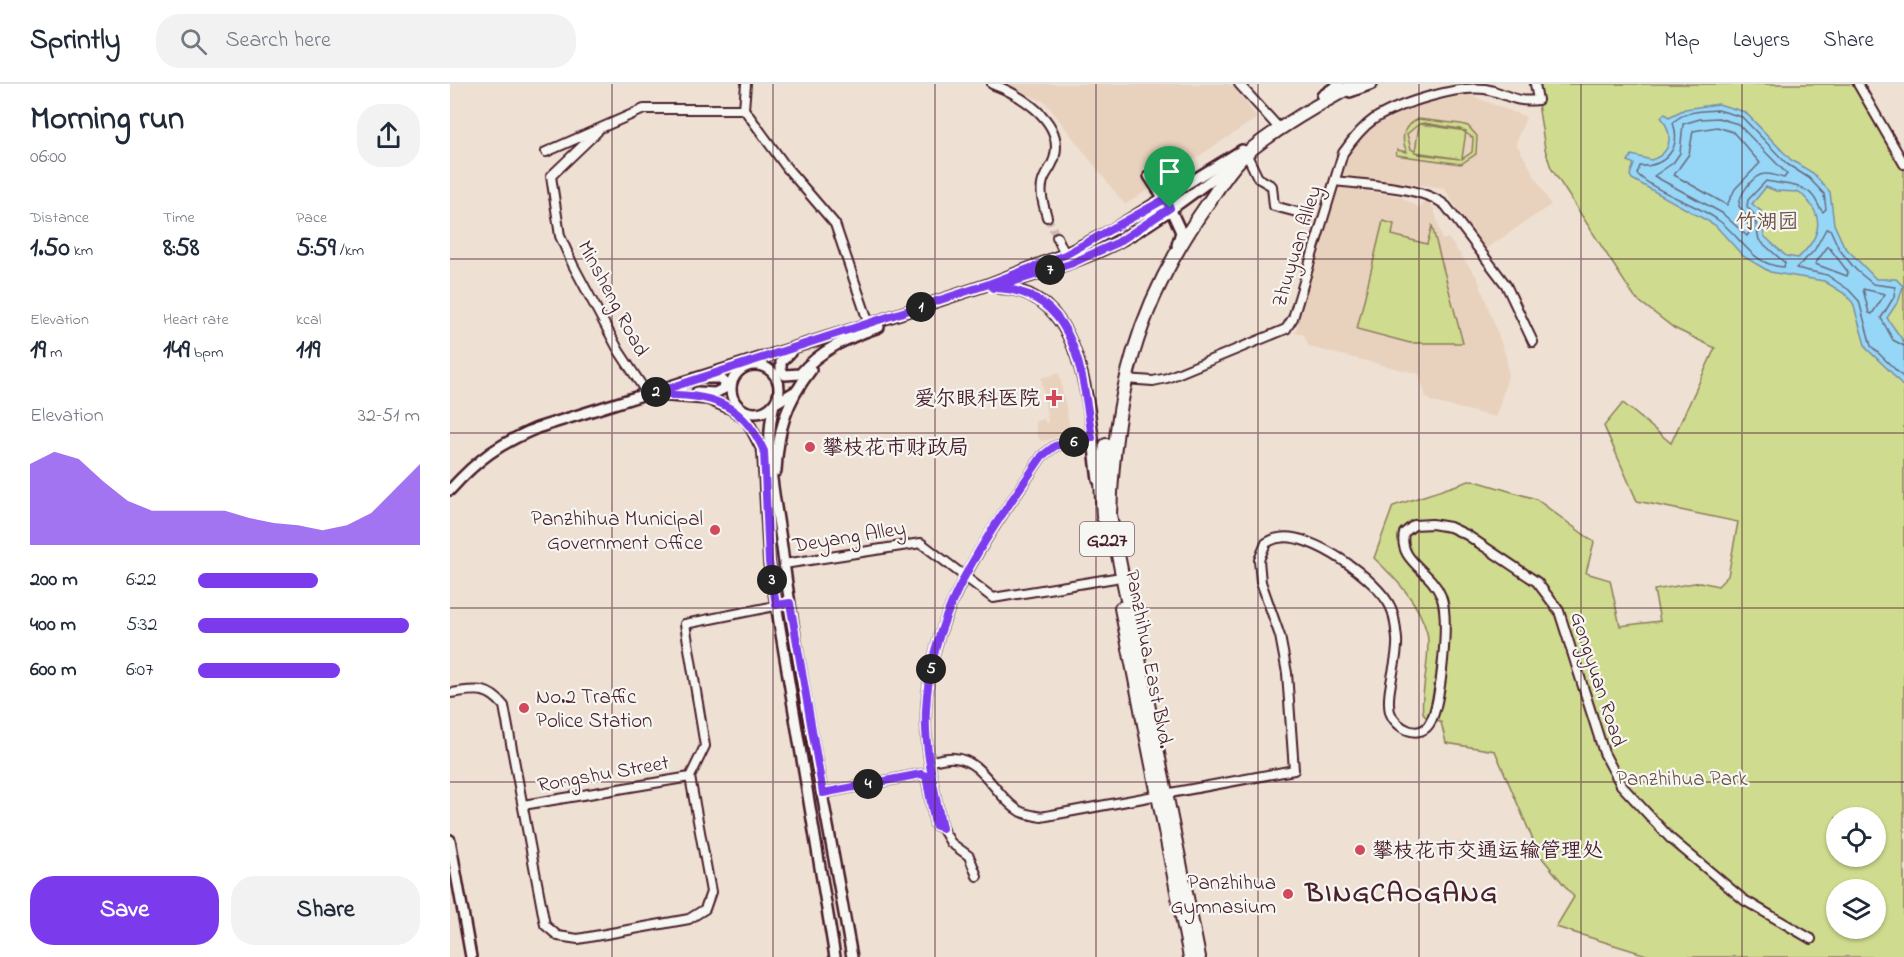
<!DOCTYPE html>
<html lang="en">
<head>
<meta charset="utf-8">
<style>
  body { margin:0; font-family:"Indie Flower","LXGW WenKai TC",sans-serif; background:#f2f2f3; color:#1f2937; height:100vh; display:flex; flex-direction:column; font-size:22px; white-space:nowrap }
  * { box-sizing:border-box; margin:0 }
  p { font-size:20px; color:#747a83 }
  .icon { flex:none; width:33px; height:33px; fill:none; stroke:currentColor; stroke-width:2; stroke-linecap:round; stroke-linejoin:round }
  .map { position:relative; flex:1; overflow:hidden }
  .side { display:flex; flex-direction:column; background:#fff; width:450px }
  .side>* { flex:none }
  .tools { position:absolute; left:1376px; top:723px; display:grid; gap:12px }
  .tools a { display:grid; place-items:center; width:60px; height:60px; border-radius:50%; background:#fff; box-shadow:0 2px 4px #0004; font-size:30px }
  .pin { position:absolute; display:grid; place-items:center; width:51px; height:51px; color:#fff; margin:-62px -26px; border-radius:50% 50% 50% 0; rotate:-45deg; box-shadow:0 0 6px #0007 }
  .pin .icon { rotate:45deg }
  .km { position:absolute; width:30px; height:30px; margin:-15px; border-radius:50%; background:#222; color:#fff; font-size:16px; line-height:30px; text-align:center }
  .round { display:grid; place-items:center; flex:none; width:63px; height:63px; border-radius:24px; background:#f2f2f3 }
  .headline { display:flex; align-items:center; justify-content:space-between; height:102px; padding:0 30px }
  h1 { font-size:33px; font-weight:700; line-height:45px }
  .metrics { display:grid; grid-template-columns:repeat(3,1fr); gap:9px; height:102px; padding:6px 30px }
  .metrics div { display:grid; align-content:center }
  .metrics b { font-size:26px; font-weight:700 }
  .metrics small { font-size:16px; font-weight:400 }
  .metrics p { font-size:16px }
  .chart { height:168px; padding:12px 30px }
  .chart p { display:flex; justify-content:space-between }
  .chart svg { width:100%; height:108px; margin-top:6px; fill:#7c3aed; opacity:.7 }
  .cta { display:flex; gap:12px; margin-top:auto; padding:12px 30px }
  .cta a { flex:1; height:69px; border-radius:24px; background:#7c3aed; color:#fff; font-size:24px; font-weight:700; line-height:69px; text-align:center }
  .cta a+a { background:#f2f2f3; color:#1f2937 }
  ul { padding:0 30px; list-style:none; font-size:20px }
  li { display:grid; grid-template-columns:96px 72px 1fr; align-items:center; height:45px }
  li i { height:15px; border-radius:8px; background:#7c3aed }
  header { display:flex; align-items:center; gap:36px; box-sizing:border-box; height:84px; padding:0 30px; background:#fff; border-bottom:2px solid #e0e1e3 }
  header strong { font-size:28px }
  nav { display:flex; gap:33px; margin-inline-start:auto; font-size:21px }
  .search { width:420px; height:54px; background:#f2f2f3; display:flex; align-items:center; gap:15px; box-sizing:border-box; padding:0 21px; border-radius:24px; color:#747a83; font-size:22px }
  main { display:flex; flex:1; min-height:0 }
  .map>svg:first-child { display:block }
  .built { fill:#e8d2be }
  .green { fill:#cfdb8e; stroke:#8c7d5c; stroke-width:1.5; fill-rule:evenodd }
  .water { fill:#96d7f7; stroke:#788da5; stroke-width:1.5; fill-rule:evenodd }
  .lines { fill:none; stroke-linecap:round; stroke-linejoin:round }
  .shore { stroke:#68697d; stroke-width:1.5 }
  .minor-tunnel { stroke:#cdbab1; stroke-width:8; stroke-dasharray:8 4; stroke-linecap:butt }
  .minor-casing { stroke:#4a1f2b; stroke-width:12 }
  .tertiary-casing { stroke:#4a1f2b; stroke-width:14 }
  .trunk-casing { stroke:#4a1f2b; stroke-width:16 }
  .minor { stroke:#f6f6f2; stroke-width:8 }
  .tertiary { stroke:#f6f6f2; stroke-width:9 }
  .trunk { stroke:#f6f6f2; stroke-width:12 }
  .route-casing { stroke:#fff; stroke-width:12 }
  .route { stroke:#7c3aed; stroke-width:8 }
  .grid { fill:none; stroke:#4a1f2b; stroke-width:1.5; stroke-opacity:0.55 }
  .poi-dot { fill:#d1495b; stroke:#f6f6f2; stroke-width:2 }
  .labels { text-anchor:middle; stroke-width:4.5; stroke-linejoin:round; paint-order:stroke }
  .shield { fill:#f6f6f2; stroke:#7e6067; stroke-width:1.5 }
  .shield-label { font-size:20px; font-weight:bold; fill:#4a1f2b }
  .park-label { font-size:21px; fill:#6b4e44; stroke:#f6f6f2 }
  .street-label { font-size:21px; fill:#4a1f2b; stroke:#f6f6f2 }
  .poi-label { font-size:21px; fill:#4a1f2b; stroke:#f6f6f2; text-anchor:end }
  .district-label { font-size:27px; font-weight:bold; letter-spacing:1.5px; fill:#4a1f2b; stroke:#f6f6f2 }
</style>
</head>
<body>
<header>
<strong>Sprintly</strong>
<div class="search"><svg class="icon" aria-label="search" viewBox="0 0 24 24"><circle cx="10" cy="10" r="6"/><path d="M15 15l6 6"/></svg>Search here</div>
<nav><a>Map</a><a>Layers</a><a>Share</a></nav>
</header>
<main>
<section class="side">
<div class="headline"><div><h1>Morning run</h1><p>06:00</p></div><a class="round"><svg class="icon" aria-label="share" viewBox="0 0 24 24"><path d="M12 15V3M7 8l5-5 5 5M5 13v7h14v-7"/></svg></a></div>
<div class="metrics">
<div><p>Distance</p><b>1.50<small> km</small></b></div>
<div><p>Time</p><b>8:58</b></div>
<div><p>Pace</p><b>5:59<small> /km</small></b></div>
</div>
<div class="metrics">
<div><p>Elevation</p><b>19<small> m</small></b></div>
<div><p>Heart rate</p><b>149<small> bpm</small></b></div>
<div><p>kcal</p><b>119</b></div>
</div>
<div class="chart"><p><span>Elevation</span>32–51 m</p>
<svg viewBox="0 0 160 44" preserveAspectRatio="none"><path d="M0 44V11L10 6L20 9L30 18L40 26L50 30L60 30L70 30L80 30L90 33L100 35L110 36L120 38L130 36L140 31L150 21L160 11V44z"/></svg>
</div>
<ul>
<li><b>200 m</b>6:22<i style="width:54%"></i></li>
<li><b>400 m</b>5:32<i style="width:95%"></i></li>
<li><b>600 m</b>6:07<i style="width:64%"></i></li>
</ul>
<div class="cta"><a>Save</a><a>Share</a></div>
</section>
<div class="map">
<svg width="1454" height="873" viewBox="0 0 1454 873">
  <rect width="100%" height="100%" fill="#eee1d3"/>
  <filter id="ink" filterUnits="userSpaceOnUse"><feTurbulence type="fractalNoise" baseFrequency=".0167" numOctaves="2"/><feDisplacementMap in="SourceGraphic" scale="12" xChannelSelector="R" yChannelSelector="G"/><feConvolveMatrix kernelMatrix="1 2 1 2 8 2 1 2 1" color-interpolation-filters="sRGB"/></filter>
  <g filter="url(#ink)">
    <g class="built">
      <polygon points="552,0 778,0 785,3 807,34 675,121 595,18"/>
      <polygon points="1017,10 1076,33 1066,59 1101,121 1034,166 994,104 891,91 897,72 910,54 927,40 971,20"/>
      <polygon points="887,103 949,112 970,124 975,116 984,124 992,156 998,154 1027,193 1056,272 1058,292 1046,333 982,318 976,313 969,290 859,263 854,251 845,249"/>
      <polygon points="609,289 621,350 591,357 587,352 585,337 595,335 595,339 598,338 591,294"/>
    </g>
    <g class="green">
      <path d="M1085,0H1408L1454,80V873H1203L1106,843L1124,813L1089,770L1045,667L996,659L991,638C984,637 978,637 974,631C968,621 982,568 977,549C969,518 946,495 924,474L943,422L1022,396L1086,415L1144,458L1136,489L1160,496L1170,542L1210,537L1204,506L1250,498L1268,502L1278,492L1288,438L1187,417L1154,342L1173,319L1221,359L1265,264L1224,244L1185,214L1101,84L1095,65ZM1386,734H1425V772H1386ZM1386,806H1425V844H1386Z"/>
      <path d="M968,35L1011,40L1018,42L1027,52L1026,70L1011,80L946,71L947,66L957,68C950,54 953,41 968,35ZM974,39L1010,45L1023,54L1022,68L1012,75L1016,47L970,40ZM969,40L965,68L1010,75L969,70L961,65L957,50Z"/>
      <polygon points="933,137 944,140 942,151 977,160 982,142 1013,259 960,259 907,245"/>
    </g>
    <path class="water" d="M1268,20L1295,28L1341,76L1363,89L1380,108L1384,140L1394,162L1426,195H1446L1453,202L1449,216L1437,234L1454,258V304L1441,288L1416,264L1403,219L1395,210L1374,197L1320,188L1293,172L1265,141L1182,95L1180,91L1184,80L1178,77L1182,71L1201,76C1223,69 1223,49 1211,33L1215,29L1219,33L1235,25ZM1316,103L1326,107L1349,108C1376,131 1372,152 1348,174L1336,172L1314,152L1311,127L1302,120Z"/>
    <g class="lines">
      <g class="shore">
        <path d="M1268,26L1292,33L1337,80L1359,94L1374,110L1376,125L1373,128C1368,123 1367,116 1362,111C1353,100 1330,100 1316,97L1298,116L1297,123L1304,130L1309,156L1335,179L1334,183C1302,182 1291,152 1268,136C1243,118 1210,111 1187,90L1190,82C1215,83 1232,64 1223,39C1232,27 1253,27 1268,26Z"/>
        <path d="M1268,34L1288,40L1337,90L1334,94C1328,93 1322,89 1315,90C1303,90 1289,111 1289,122L1297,133L1299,149L1297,152L1272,129L1204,92L1223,79L1230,69L1233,40L1250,35Z"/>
        <polygon points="1267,43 1283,48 1310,79 1285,105 1277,121 1224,91 1239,70 1243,47"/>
        <polygon points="1378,162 1398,188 1397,192 1365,180"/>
        <polygon points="1413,205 1435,210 1422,230 1419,229"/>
        <polyline points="1454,262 1443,256 1431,234 1444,213 1445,203 1423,200 1406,186 1389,165 1380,145 1376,145 1364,167 1346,184 1377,191 1399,206 1409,217 1421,262 1454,294"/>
      </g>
      <polyline class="minor-tunnel" points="597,133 607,153"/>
      <defs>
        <g id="minor">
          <path d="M542,0C569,10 613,36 605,71C604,79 599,85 595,92C588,105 593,119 597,133"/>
          <polyline points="789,0 828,43"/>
          <polyline points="1408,0 1454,80"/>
          <polyline points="294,25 296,0"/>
          <polyline points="147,48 101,92 110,152 123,181 169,267 198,311"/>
          <polyline points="96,68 194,25 294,25 337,84 385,140 419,240"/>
          <polyline points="796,69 808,94 822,102 824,122 858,131 857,134"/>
          <path d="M885,97C916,101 973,102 996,122L1056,201L1083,258"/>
          <polyline points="607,153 615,170"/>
          <path d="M675,295L703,297L717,294L836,245L843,234L893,69C902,56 911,44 924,35C948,20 1007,1 1035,5C1057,9 1062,19 1088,16L1085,0"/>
          <polyline points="334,480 471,459 543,514 665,494"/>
          <path d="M0,609C25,606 37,601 54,622L95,841L108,852L128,855L239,835L255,825L261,808L240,693L255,662L235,540L340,519"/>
          <path d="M480,677C488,676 497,673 504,674C532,676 544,709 565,724C572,730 582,731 591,733L844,686L837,589L830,552L811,498L809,476L816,459C820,457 825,454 829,454C860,447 929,496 941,524C945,532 946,546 947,555C949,576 935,608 940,628C945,644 971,658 981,637C991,616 1000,534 991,512C980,485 948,478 954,449L964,441L982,440L1000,443L1017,451L1087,498L1109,527L1154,669L1171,701L1220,754L1294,816L1361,855"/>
          <polyline points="373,709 471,690 476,692 485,741 492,744"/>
          <polyline points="73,721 240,693"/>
          <path d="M527,792L519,772L501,759L492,744C485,706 474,665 476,626C480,525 539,452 592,372L605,362L642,354"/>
        </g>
        <g id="tertiary">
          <polyline points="900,8 922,0"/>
          <polyline points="872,12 889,0"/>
          <polyline points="699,92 720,124 731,148 727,161"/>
          <path d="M553,201C591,189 629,178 665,160C706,139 745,107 783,80"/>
          <path d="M549,204C637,205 639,333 648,396"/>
          <path d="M340,269L331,278V286L335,291L350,290C370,266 399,253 429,243"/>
          <circle cx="305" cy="305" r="24"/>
          <polyline points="247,308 265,309 275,304 276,300 270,294 258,294"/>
          <path d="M344,308L324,320C313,365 325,411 331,456C349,595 377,734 402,873"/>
          <polyline points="207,311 258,315 282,325 297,336 313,367 319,478 385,873"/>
          <path d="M326,387C328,346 336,318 361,286"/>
          <path d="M0,406C28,375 49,360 87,344L419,240L536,201L615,170L662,146L792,66"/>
          <polyline points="0,756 21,873"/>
        </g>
        <g id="trunk">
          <polyline points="653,433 651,398 656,361"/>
          <polyline points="671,524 740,873"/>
          <path d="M749,873L660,431C664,311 686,222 756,122C768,105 781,82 798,68C830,42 869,20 906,0"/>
        </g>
      </defs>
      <use href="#minor" class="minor-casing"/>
      <use href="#tertiary" class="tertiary-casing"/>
      <use href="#trunk" class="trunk-casing"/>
      <use href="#minor" class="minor"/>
      <use href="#tertiary" class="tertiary"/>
      <use href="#trunk" class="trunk"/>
    </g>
  </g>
  <g class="lines" filter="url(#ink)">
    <defs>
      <path id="route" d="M715,115L720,124L667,159L620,180L543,204C627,205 632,290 642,354L605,362L592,372C538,452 480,525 476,626C474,665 485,706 492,744L485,741L476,692L471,690L373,709L340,519L326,521L319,478L314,367C290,312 252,310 198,311L536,201L615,171Z"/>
    </defs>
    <use href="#route" class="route-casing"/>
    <use href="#route" class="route"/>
  </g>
  <path class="grid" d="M162,0V873M323,0V873M485,0V873M646,0V873M808,0V873M969,0V873M1131,0V873M1292,0V873M0,175H1454M0,349H1454M0,524H1454M0,698H1454"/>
  <g class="poi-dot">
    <path d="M601 305h6v6h6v6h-6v6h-6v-6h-6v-6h6z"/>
    <circle cx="360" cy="363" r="6"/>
    <circle cx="265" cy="446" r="6"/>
    <circle cx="74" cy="624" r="6"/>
    <circle cx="910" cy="766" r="6"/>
    <circle cx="838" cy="810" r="6"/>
  </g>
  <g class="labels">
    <rect class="shield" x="630" y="438" width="54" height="34" rx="4.5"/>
    <g class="shield-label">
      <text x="657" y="462">G227</text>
    </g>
    <g class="park-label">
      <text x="1317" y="144">竹湖园</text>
      <text x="1232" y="701">Panzhihua Park</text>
    </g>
    <g class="street-label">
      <text transform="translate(846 162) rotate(-73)" y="7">Zhuyuan Alley</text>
      <text transform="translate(164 214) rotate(62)" y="7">Minsheng Road</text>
      <text transform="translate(399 452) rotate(-9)" y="7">Deyang Alley</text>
      <text transform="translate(700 575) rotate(79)" y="7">Panzhihua East Blvd.</text>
      <text transform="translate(1149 595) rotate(72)" y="7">Gongyuan Road</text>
      <text transform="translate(153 689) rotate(-10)" y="7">Rongshu Street</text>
    </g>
    <g class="poi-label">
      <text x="590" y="321">爱尔眼科医院</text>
      <text x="372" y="370" text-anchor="start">攀枝花市财政局</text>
      <text x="253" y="441">Panzhihua Municipal<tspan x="253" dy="24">Government Office</tspan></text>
      <text x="86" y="619" text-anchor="start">No.2 Traffic<tspan x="86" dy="24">Police Station</tspan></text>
      <text x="922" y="773" text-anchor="start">攀枝花市交通运输管理处</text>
      <text x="826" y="805">Panzhihua<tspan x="826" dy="24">Gymnasium</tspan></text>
    </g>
    <g class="district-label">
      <text x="952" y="817">BINGCAOGANG</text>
    </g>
  </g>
</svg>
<div class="tools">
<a><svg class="icon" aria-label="locate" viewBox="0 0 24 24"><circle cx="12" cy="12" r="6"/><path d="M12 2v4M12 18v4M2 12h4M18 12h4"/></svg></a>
<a><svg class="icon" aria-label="layers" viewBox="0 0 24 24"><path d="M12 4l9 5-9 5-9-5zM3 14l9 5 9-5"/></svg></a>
</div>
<div class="pin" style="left:720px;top:124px;background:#1e9e55"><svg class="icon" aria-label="arrive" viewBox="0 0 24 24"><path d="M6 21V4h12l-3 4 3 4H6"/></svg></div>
<b class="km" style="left:471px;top:223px">1</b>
<b class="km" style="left:206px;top:308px">2</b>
<b class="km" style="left:322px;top:496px">3</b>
<b class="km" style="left:418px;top:700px">4</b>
<b class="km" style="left:481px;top:585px">5</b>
<b class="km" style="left:624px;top:358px">6</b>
<b class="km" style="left:600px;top:186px">7</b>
</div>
</main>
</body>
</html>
